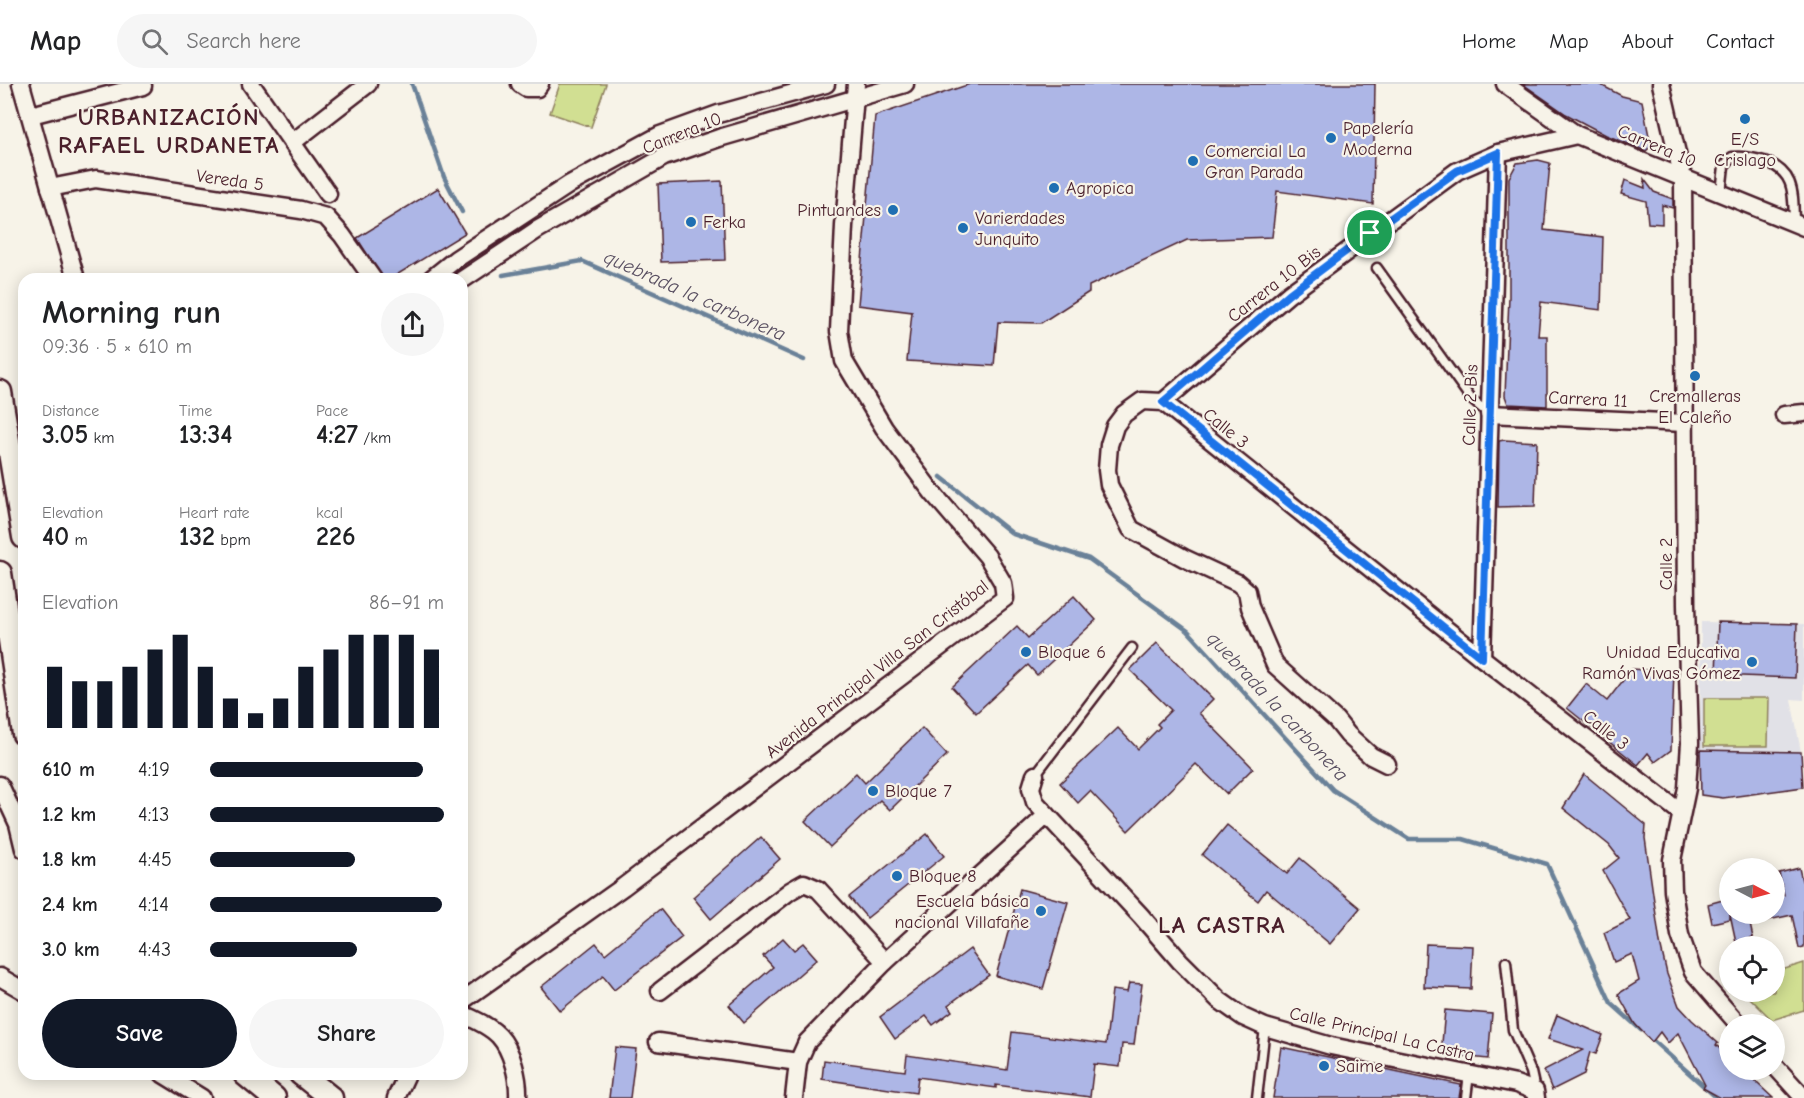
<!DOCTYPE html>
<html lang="en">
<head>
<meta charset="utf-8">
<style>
  body { margin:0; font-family:"Comic Neue",sans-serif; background:#f6f6f6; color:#202124; height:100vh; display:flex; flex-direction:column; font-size:22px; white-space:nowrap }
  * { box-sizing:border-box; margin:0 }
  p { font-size:20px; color:#757577 }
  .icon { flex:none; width:33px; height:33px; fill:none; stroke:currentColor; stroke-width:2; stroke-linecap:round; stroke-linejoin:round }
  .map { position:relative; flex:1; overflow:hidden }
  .panel { position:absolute; left:18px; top:189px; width:450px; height:807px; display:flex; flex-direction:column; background:#fff; border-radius:18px; box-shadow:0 3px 15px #0003 }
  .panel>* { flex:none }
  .needle { width:39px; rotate:96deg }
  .buttons { position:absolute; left:1719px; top:774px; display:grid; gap:12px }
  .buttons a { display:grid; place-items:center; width:66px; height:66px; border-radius:50%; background:#fff; box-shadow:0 3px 15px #0003; font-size:30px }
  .pin { position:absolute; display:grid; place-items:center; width:51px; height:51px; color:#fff; margin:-26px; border:3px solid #fff; border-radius:50%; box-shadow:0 2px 6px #0007 }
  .round { display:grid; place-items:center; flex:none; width:63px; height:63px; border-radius:32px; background:#f6f6f6 }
  .summary { display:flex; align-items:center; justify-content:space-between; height:102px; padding:0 24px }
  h1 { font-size:33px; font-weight:800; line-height:45px }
  .figures { display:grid; grid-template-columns:repeat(3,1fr); gap:9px; height:102px; padding:6px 24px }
  .figures div { display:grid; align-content:center }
  .figures b { font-size:26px; font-weight:800 }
  .figures small { font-size:16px; font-weight:400 }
  .figures p { font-size:16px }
  .chart { height:168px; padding:12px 24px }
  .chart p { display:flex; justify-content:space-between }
  .chart svg { width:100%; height:108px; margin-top:6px; stroke:#111827; stroke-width:6 }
  .cta { display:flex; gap:12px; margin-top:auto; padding:12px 24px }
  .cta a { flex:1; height:69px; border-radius:36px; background:#111827; color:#fff; font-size:24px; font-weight:800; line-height:69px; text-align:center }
  .cta a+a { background:#f6f6f6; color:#202124 }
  ul { padding:0 24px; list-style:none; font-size:20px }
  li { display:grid; grid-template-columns:96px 72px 1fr; align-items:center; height:45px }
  li i { height:15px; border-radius:8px; background:#111827 }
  header { display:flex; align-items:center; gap:36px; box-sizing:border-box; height:84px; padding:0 30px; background:#fff; border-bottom:2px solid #e0e0e0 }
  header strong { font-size:28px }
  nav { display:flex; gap:33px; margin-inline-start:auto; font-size:21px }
  .search { width:420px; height:54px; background:#f6f6f6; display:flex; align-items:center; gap:15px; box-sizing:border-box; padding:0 21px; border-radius:33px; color:#757577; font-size:22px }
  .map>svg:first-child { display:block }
  .built { fill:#e1e1e7 }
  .green { fill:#d1df92; stroke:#8e7f5e; stroke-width:1.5 }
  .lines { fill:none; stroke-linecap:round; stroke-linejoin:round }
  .stream { stroke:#6b8198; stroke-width:4.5 }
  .building { fill:#adb6e6; stroke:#4a1f2b; stroke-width:1.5 }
  .lane-casing { stroke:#4a1f2b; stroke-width:13 }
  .street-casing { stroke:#4a1f2b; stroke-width:21 }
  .secondary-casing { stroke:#4a1f2b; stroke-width:27 }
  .lane { stroke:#f7f3e8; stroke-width:8 }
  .street { stroke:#f7f3e8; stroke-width:16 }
  .secondary { stroke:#f7f3e8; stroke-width:22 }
  .route-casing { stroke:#fff; stroke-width:12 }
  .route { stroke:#1a73e8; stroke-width:8 }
  .poi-dot { fill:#1f6fb2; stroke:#f7f3e8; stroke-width:2 }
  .labels { text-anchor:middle; stroke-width:4.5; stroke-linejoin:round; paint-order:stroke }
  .poi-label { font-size:18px; fill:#4a1f2b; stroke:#f7f3e8; text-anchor:start }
  .street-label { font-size:18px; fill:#4a1f2b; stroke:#f7f3e8 }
  .water-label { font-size:20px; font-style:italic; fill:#5a5062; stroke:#f7f3e8 }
  .district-label { font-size:24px; font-weight:bold; letter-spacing:1.5px; fill:#4a1f2b; stroke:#f7f3e8 }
</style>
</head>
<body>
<header>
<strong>Map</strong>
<div class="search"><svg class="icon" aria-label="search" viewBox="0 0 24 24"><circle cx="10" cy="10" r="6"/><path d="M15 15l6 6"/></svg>Search here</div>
<nav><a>Home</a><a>Map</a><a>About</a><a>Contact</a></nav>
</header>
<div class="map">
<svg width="1804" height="1014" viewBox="0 0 1804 1014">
  <rect width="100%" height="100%" fill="#f7f3e8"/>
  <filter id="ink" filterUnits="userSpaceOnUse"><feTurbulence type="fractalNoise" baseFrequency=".0167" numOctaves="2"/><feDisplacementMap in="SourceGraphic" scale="12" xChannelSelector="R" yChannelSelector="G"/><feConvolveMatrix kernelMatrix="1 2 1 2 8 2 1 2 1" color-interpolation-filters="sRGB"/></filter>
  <g filter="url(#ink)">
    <polygon class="built" points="1701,538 1804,540 1804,616 1791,615 1801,668 1700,666"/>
    <g class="green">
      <polygon points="560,0 606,0 591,43 550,29"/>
      <polygon points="1704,614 1769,614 1768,662 1704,662"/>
      <polygon points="1804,879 1804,926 1772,936 1744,908 1774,908 1775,888"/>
    </g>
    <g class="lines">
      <g class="stream">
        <polyline points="412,0 444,93 462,128"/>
        <polyline points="503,191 582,177 804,276"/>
        <polyline points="941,393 1013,450 1089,475 1188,547 1333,706 1409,755 1463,755 1547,780 1611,919 1641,946"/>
        <polyline points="1650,954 1717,1014"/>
      </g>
    </g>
    <g class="building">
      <polygon points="970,0 1375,0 1373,120 1277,107 1272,153 1187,156 1089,202 1089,208 1041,239 998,238 994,282 907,277 912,228 858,221 875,32"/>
      <polygon points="1523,0 1599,0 1622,12 1642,17 1651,62 1646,67 1606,51 1566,30"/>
      <polygon points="1538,76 1550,79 1544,146 1603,153 1601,226 1541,218 1538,252 1547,252 1547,322 1508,320 1505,312 1509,213 1509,94 1517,79"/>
      <polygon points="1644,95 1654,108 1673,115 1673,124 1662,121 1662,140 1648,139 1646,117 1621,110 1625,96 1645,104"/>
      <polygon points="722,97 725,176 661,178 658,100"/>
      <polygon points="438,104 465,149 390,195 383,195 357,154"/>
      <polygon points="1504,356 1537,358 1535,422 1498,423 1499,357"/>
      <polygon points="1074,512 1096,536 1037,591 1028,581 976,629 952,603 1017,542 1028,554"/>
      <polygon points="1718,538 1797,540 1795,594 1716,591"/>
      <polygon points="1157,559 1213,615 1199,629 1253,684 1227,710 1196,680 1128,747 1090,707 1078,719 1060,699 1118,644 1138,665 1160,643 1157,640 1171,626 1130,586"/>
      <polygon points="1632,585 1674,588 1671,666 1655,678 1648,669 1638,681 1567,624 1586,600 1607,617"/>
      <polygon points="922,644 947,671 890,726 880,716 830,763 805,737 856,689 865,699"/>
      <polygon points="1700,666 1801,668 1803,703 1723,714 1701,711"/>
      <polygon points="1584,690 1646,741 1645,754 1660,859 1667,890 1679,922 1692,936 1718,959 1716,961 1730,974 1730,986 1743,986 1773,1014 1721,1014 1703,1004 1705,1001 1678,949 1668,959 1660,948 1652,958 1635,940 1618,910 1639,897 1632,870 1614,878 1604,849 1630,836 1603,787 1619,774 1609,761 1563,724"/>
      <polygon points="1227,741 1287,790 1300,774 1360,824 1330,860 1266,806 1258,817 1202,771"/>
      <polygon points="927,750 944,772 867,834 849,813"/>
      <polygon points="761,753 780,775 711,835 693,813"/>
      <polygon points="1799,784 1802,797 1804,797 1804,863 1799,864 1792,831 1750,840 1753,854 1736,858 1730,830 1730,835 1712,839 1708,820 1730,814 1730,830 1774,830 1774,814 1784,811 1779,789"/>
      <polygon points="1020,805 1068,818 1043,905 996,892"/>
      <polygon points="660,825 682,853 614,906 603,892 560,927 541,903 596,859 605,870"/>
      <polygon points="783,854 794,866 803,859 817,875 744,939 729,921 773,883 763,872"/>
      <polygon points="1426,860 1473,862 1471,905 1424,903"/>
      <polygon points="970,865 989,891 948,921 952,927 933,941 926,932 895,955 880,933"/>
      <polygon points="1129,899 1142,900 1134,961 1122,960 1120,983 1094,980 1090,1013 996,1001 996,1004 918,993 916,1009 822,995 824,976 905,987 907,971 1007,986 1012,948 1106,960 1112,906 1127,908"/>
      <polygon points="1445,926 1492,930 1488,975 1441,970"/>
      <polygon points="1557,931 1603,951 1596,970 1590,968 1584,990 1552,1006 1544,986 1583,966 1548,955"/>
      <polygon points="615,963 636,965 630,1014 609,1014"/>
      <polygon points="1281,963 1461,1001 1459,1014 1273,1014"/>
    </g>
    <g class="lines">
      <defs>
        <g id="lane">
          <path d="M1721,109L1724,82L1732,73C1744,72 1752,74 1764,77C1796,88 1793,110 1794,139"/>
          <polyline points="1377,184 1471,315 1489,330"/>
          <polyline points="1035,691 1132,564"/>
          <polyline points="1506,878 1513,946 1531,988 1535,1006"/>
          <polyline points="1257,1014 1265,943"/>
          <polyline points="1466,1014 1469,990"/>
        </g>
        <g id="street">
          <polyline points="21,0 76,195"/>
          <polyline points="251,0 328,110"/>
          <polyline points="520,0 526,4 537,4 540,0"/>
          <polyline points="1505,0 1577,51 1804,143"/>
          <polyline points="1661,0 1683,95 1686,521 1690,659 1687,704 1672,776 1673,807 1680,851 1693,888 1738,940"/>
          <polyline points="31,31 143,2"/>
          <polyline points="293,58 368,0"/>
          <polyline points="50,104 96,95 301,126 326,133 342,151 373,195"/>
          <polyline points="431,195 456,175 570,100 660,51 718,30 826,0"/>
          <polyline points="462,196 537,146 664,73 719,54 905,0"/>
          <polyline points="1163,318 1289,210 1457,87 1498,69 1577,51"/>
          <polyline points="1489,330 1685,339"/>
          <polyline points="1784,331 1804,329"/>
          <polyline points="1482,574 1498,69"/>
          <polyline points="1387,680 1371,672 1348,651 1336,636 1275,581 1250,523 1247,507 1238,499 1184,474 1131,445 1109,401 1107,386 1109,361 1115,342 1124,330 1142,317 1163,318 1482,574 1680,728"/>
          <polyline points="1035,691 1031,704 1035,718 1141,832 1180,877 1219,916 1243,933 1265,943 1331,962 1516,1000 1535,1007 1536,1014"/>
          <polyline points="0,701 18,740 24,765"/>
          <polyline points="0,893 24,907"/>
          <polyline points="660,907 790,807 804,799 818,805 885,878"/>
          <polyline points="462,917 623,803 1005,514 1003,499 987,472 932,408 884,344 844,277 839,247 844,142 856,0"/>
          <path d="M462,930C474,935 490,942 499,952C512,966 519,995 518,1014"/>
          <polyline points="658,958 798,978"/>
          <polyline points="1774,981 1804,1014"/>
          <polyline points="163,990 202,1014"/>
          <polyline points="396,1014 407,990"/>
          <polyline points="794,1014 798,978 807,958 885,878 1047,731"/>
        </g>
        <g id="secondary">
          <polyline points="0,308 24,453"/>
          <polyline points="0,489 24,650"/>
          <polyline points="245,990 274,1014"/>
          <polyline points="301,990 331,1014"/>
        </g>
      </defs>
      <use href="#lane" class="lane-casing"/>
      <use href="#street" class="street-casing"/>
      <use href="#secondary" class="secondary-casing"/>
      <use href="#lane" class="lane"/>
      <use href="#street" class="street"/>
      <use href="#secondary" class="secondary"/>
    </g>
  </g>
  <g class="lines" filter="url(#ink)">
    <defs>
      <polygon id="route" points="1498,69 1482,574 1163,318 1289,210 1370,149 1457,87"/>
    </defs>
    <use href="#route" class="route-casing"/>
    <use href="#route" class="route"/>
  </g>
  <g class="poi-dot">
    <circle cx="1745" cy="35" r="6"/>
    <circle cx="1331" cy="54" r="6"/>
    <circle cx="1193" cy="77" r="6"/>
    <circle cx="1054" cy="104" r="6"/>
    <circle cx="893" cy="126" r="6"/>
    <circle cx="691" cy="138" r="6"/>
    <circle cx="963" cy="144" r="6"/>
    <circle cx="1695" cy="292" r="6"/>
    <circle cx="1026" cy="568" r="6"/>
    <circle cx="1752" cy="578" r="6"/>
    <circle cx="873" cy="707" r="6"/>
    <circle cx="897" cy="792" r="6"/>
    <circle cx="1041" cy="827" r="6"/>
    <circle cx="1324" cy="982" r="6"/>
  </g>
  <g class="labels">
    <g class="poi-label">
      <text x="1343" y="50">Papelería<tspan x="1343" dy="21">Moderna</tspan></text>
      <text x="1745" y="61" text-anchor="middle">E/S<tspan x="1745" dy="21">Crislago</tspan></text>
      <text x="1205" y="73">Comercial La<tspan x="1205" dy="21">Gran Parada</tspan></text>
      <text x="1066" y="110">Agropica</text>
      <text x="881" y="132" text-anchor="end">Pintuandes</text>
      <text x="975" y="140">Varierdades<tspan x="975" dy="21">Junquito</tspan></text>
      <text x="703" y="144">Ferka</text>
      <text x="1695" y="318" text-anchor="middle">Cremalleras<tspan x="1695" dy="21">El Caleño</tspan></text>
      <text x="1038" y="574">Bloque 6</text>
      <text x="1740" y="574" text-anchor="end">Unidad Educativa<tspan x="1740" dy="21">Ramón Vivas Gómez</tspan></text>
      <text x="885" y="713">Bloque 7</text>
      <text x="909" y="798">Bloque 8</text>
      <text x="1029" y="823" text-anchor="end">Escuela básica<tspan x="1029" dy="21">nacional Villafañe</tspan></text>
      <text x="1336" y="988">Saime</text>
    </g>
    <g class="street-label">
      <text transform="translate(682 49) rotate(-22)" y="6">Carrera 10</text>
      <text transform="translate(1657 62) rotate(23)" y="6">Carrera 10</text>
      <text transform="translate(230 96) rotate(8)" y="6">Vereda 5</text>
      <text transform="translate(1274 200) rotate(-38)" y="6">Carrera 10 Bis</text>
      <text transform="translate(1588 315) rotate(3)" y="6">Carrera 11</text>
      <text transform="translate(1470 321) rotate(-88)" y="6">Calle 2 Bis</text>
      <text transform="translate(1226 344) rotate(39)" y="6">Calle 3</text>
      <text transform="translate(1666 480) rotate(-90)" y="6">Calle 2</text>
      <text transform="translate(877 585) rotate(-38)" y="6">Avenida Principal Villa San Cristóbal</text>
      <text transform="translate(1606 646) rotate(38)" y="6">Calle 3</text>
      <text transform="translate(1382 950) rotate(13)" y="6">Calle Principal La Castra</text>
    </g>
    <g class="water-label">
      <text transform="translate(695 211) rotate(24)" y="7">quebrada la carbonera</text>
      <text transform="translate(1278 622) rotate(47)" y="7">quebrada la carbonera</text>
    </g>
    <g class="district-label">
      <text x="169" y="41">URBANIZACIÓN<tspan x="169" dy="28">RAFAEL URDANETA</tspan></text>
      <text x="1222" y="849">LA CASTRA</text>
    </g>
  </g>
</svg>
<div class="buttons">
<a><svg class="needle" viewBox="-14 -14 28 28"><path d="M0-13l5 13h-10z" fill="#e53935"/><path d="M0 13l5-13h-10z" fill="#757577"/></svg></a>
<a><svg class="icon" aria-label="locate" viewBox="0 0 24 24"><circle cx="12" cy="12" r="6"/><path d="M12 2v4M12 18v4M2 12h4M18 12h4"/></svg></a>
<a><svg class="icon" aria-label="layers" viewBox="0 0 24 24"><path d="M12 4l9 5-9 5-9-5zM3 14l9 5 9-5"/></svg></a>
</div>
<div class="pin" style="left:1370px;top:149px;background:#1e9e55"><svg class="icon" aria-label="arrive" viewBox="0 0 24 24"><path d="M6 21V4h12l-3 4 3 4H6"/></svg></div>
<section class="panel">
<div class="summary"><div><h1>Morning run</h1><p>09:36 · 5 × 610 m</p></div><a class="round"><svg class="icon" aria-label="share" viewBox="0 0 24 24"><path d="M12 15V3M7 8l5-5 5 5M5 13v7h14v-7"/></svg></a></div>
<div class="figures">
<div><p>Distance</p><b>3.05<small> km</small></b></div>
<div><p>Time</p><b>13:34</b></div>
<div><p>Pace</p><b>4:27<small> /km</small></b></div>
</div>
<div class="figures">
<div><p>Elevation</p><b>40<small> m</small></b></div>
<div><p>Heart rate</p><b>132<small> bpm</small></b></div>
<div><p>kcal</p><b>226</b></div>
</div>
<div class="chart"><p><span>Elevation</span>86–91 m</p>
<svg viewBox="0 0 160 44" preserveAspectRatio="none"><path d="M5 44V19M15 44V25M25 44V25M35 44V19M45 44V12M55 44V6M65 44V19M75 44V32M85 44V38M95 44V32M105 44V19M115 44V12M125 44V6M135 44V6M145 44V6M155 44V12"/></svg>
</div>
<ul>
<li><b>610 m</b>4:19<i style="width:91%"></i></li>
<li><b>1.2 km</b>4:13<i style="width:100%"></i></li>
<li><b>1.8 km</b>4:45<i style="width:62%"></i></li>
<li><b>2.4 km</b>4:14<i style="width:99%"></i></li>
<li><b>3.0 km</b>4:43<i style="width:63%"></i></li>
</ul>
<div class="cta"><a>Save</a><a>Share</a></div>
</section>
</div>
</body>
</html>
